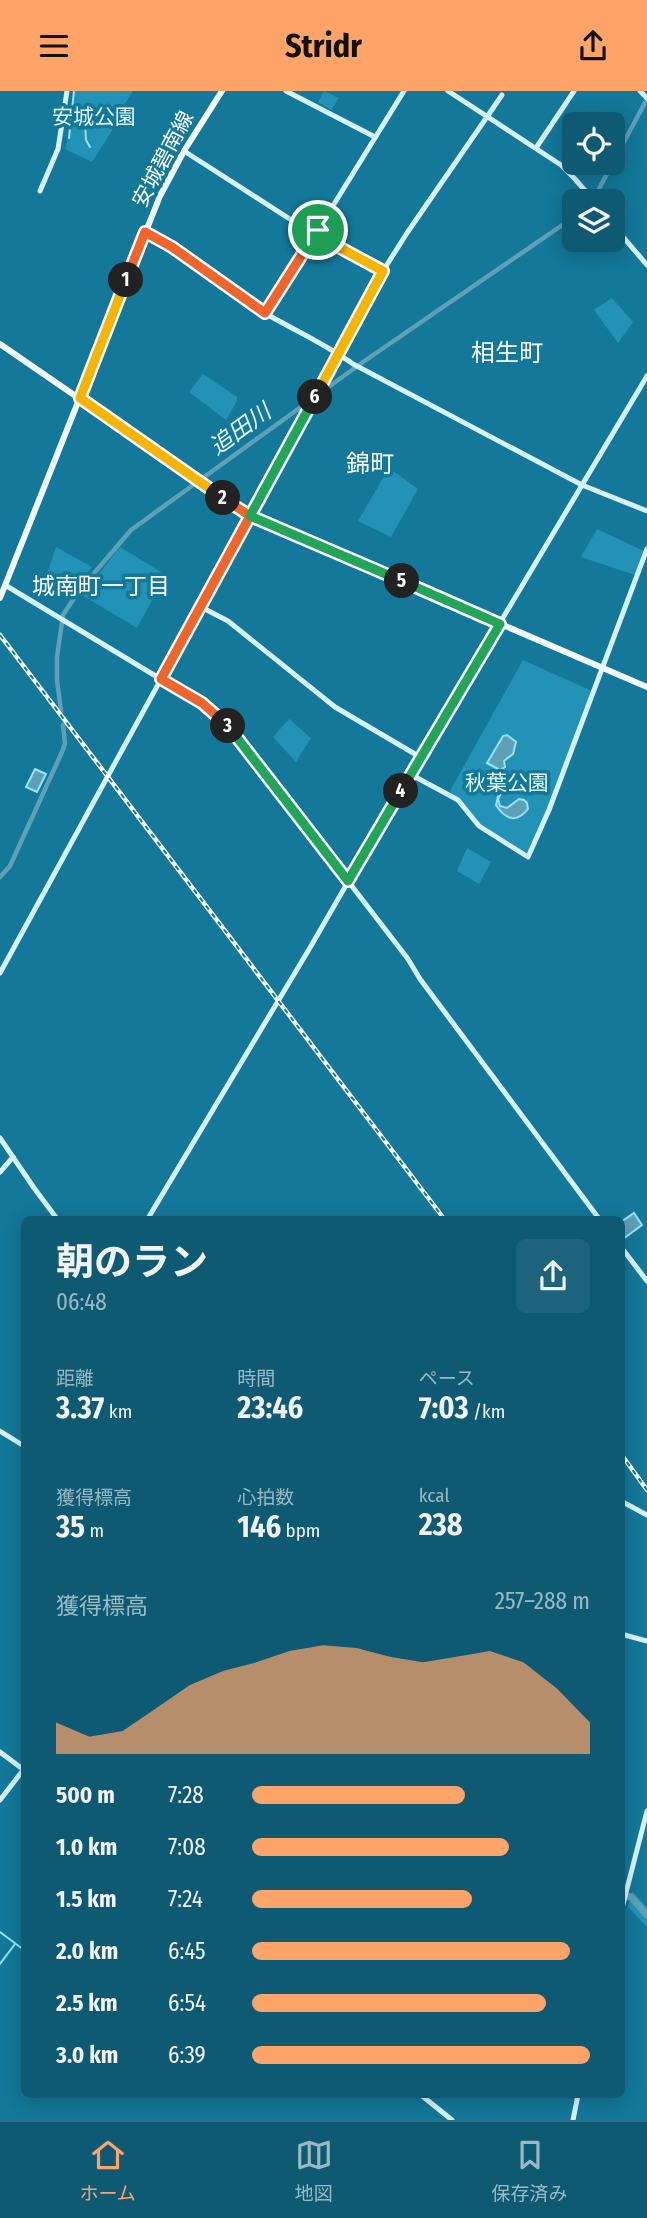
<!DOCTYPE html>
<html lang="ja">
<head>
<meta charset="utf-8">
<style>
  body { margin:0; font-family:"Fira Sans Condensed","Noto Sans JP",sans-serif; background:#1c637b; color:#f1f3f6; height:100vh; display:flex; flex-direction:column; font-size:26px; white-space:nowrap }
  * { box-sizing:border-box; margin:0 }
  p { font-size:23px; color:#9bb9c4 }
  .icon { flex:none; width:38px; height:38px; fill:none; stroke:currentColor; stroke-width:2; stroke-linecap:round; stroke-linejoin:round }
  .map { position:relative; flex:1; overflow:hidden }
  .drawer { position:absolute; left:21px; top:1125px; width:604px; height:882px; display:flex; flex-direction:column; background:#0e5a73; border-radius:10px; box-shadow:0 4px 18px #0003 }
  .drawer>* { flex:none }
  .buttons { position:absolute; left:562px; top:21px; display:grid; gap:14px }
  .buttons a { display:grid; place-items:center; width:63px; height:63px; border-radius:10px; background:#0e5a73; box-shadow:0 4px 18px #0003; font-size:35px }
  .pin { position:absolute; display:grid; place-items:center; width:60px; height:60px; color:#fff; margin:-30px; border:4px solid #fff; border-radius:50%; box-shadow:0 2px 7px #0007 }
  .km { position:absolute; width:35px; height:35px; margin:-18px; border-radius:50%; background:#222; color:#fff; font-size:19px; line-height:35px; text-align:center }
  .round { display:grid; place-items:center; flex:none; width:74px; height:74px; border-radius:10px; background:#1c637b }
  .summary { display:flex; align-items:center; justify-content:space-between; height:119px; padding:0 35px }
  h1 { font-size:38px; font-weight:700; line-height:52px }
  .metrics { display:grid; grid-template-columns:repeat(3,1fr); gap:10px; height:119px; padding:7px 35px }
  .metrics div { display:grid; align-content:center }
  .metrics b { font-size:30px; font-weight:700 }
  .metrics small { font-size:19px; font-weight:400 }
  .metrics p { font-size:19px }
  .chart { height:196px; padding:14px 35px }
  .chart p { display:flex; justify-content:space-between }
  .chart svg { width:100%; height:126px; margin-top:7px; fill:#ffa468; opacity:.7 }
  ul { padding:0 35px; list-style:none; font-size:23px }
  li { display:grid; grid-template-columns:112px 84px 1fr; align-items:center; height:52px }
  li i { height:18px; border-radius:9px; background:#ffa468 }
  header { display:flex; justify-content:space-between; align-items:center; height:91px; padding:0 35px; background:#ffa468; color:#111; font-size:32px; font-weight:700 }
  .tabs { display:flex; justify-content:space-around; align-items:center; height:98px; border-top:2px solid #2e6f85; background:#0e5a73; font-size:19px; color:#9bb9c4 }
  .tabs a { display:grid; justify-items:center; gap:4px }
  .tabs .selected { color:#ffa468 }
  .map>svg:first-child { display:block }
  .green { fill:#2293b7 }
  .water { fill:#5ea1b7; stroke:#98e1f6; stroke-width:2 }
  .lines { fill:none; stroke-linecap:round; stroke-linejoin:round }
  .stream { stroke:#98e1f6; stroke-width:2 }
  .canal { stroke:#5ea1b7; stroke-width:4.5 }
  .river { stroke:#5ea1b7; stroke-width:7 }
  .secondary { stroke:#d6f3fd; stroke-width:5 }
  .primary { stroke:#f2fbff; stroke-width:6 }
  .rail-casing { stroke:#fff; stroke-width:4.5 }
  .rail { stroke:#137899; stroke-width:2; stroke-dasharray:5; stroke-linecap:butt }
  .split-1-casing { stroke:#fff; stroke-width:14 }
  .split-2-casing { stroke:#fff; stroke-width:14 }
  .split-3-casing { stroke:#fff; stroke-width:14 }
  .split-4-casing { stroke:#fff; stroke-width:14 }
  .split-5-casing { stroke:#fff; stroke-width:14 }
  .split-6-casing { stroke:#fff; stroke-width:14 }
  .split-7-casing { stroke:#fff; stroke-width:14 }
  .split-1 { stroke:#f0652b; stroke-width:9 }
  .split-2 { stroke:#f5b400; stroke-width:9 }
  .split-3 { stroke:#f0652b; stroke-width:9 }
  .split-4 { stroke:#22a559; stroke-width:9 }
  .split-5 { stroke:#22a559; stroke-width:9 }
  .split-6 { stroke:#22a559; stroke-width:9 }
  .split-7 { stroke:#f5b400; stroke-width:9 }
  .labels { text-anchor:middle; stroke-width:7; stroke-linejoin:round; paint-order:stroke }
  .park-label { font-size:21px; fill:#dff7fe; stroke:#137899 }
  .street-label { font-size:21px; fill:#fff; stroke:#137899 }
  .water-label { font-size:23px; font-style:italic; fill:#e1f6fd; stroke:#137899 }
  .neighbourhood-label { font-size:23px; fill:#fff; stroke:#137899 }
  .quarter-label { font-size:24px; fill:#fff; stroke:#137899 }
</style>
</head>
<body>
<header><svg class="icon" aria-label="menu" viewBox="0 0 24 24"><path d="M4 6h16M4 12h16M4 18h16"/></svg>Stridr<svg class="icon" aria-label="share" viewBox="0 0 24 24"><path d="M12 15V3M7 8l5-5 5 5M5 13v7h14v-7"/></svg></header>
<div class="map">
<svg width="647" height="2029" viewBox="0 0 647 2029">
  <rect width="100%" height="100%" fill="#137899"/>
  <g class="green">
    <polygon points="73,0 133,0 121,19 122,24 92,71 65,58 68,47"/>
    <polygon points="324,0 339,7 331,19 318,11"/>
    <polygon points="612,207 633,231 618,252 594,219"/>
    <polygon points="203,283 237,306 237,310 226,329 189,301"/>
    <polygon points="389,377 418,398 391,446 358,430"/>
    <polygon points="597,438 644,460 635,484 581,466"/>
    <polygon points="56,456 92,476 75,498 47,483"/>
    <polygon points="120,456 166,484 137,537 82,504"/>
    <polygon points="523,569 592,600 547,720 526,763 480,734 450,700"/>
    <polygon points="289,628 311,647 296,671 273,646"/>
    <polygon points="467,757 491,771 479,793 457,780"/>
    <polygon points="632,1800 647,1816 647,1836 628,1816"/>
  </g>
  <g class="water">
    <polygon points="507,644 516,651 513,663 504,670 505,676 500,679 487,672 503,645"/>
    <polygon points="35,678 46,683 37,701 26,696"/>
    <path d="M497,696L502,700L498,708L500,715L507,717L519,708L524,709L527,712L528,718C516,733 505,728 496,714L499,701Z"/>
    <polygon points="634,1122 642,1134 623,1148 621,1145 621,1131"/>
  </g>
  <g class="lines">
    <g class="stream">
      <polyline points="75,18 78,27"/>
      <polyline points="81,28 84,32"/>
      <polyline points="85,33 86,49 90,56"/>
      <polyline points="69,47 74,0"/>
      <polyline points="0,1841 24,1859"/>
      <polyline points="0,1873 15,1853"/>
    </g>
    <g class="canal">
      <polyline points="593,109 647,8"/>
      <polyline points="61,620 57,589 57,566 63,524 78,501 131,439 363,271 574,126"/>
      <polyline points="0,786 10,775 62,661 65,653 63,634"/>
    </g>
    <polyline class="river" points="621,1804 631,1806 647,1824"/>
    <g class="secondary">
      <polyline points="286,0 375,46"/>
      <polyline points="448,0 561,74 575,88 594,110"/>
      <polyline points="640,0 647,7"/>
      <polyline points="536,57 574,0"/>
      <polyline points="184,60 310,141"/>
      <polyline points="40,100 58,58 67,0"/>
      <polyline points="612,133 647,174"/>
      <circle cx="315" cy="144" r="5.5"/>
      <polyline points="318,139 404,0"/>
      <path d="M145,141C185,164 219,194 258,218C289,237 323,251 353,273L582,394L647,420"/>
      <polyline points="320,146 383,180"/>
      <polyline points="265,222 312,148"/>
      <polyline points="5,494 202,613 227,633 408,868 420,888 600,1129"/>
      <polyline points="201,516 228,530 335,616 420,666"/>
      <polyline points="410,683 458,709 479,735 528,766 549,719 647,458"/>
      <polyline points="0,882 241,442 261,409 383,180 407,142 502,4"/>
      <polyline points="0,1047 34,1097 58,1129"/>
      <polyline points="0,1081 13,1066"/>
      <polyline points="147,1129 311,855 420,666 647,285"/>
      <polyline points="621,1156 647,1190"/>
      <polyline points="0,1340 24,1355"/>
      <polyline points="621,1410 647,1424"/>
      <polyline points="621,1543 647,1550"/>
      <polyline points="0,1661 24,1679"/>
      <polyline points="0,1709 24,1678"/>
      <polyline points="621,1821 647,1720"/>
      <polyline points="421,2004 452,2029"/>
      <polyline points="573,2029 578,2004"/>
    </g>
    <g class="primary">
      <polyline points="0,253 250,425 647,596"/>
      <polyline points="0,507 160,105 184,60 222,0"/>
    </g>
    <defs>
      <g id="rail">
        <polyline points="0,544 445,1129"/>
        <polyline points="621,1363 647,1399"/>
      </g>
    </defs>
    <use href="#rail" class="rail-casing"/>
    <use href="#rail" class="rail"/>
  </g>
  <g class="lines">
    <defs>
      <polyline id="split-1" points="126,189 145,141 172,156 265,222 312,148 309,144 310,141 318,139"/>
      <polyline id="split-2" points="126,189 80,307 223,407"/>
      <polyline id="split-3" points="223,407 250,425 161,588 202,612 228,635"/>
      <polyline id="split-4" points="228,635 348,790 401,700"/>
      <polyline id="split-5" points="401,700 500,533 402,490"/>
      <polyline id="split-6" points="315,306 250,425 402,490"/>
      <polyline id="split-7" points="315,306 383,180 320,146 318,139"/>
    </defs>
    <use href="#split-1" class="split-1-casing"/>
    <use href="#split-2" class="split-2-casing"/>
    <use href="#split-3" class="split-3-casing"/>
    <use href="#split-4" class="split-4-casing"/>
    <use href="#split-5" class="split-5-casing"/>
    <use href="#split-6" class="split-6-casing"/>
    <use href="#split-7" class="split-7-casing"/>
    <use href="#split-1" class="split-1"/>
    <use href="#split-2" class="split-2"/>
    <use href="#split-3" class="split-3"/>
    <use href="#split-4" class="split-4"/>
    <use href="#split-5" class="split-5"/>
    <use href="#split-6" class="split-6"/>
    <use href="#split-7" class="split-7"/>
  </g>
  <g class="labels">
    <g class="park-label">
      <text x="94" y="33">安城公園</text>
      <text x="507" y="699">秋葉公園</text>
    </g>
    <g class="street-label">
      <text transform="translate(163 68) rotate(-62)" y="7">安城碧南線</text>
    </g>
    <g class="water-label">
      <text transform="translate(240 338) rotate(-36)" y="8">追田川</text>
    </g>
    <g class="neighbourhood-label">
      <text x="101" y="503">城南町一丁目</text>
    </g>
    <g class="quarter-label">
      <text x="507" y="270">相生町</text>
      <text x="370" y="381">錦町</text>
    </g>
  </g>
</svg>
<div class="buttons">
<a><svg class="icon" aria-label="locate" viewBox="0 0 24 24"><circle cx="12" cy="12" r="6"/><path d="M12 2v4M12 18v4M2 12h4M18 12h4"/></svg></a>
<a><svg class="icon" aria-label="layers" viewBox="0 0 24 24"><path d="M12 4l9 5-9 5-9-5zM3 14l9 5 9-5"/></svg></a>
</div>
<div class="pin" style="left:318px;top:139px;background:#1e9e55"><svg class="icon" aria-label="arrive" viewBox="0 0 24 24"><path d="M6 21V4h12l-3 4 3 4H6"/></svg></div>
<b class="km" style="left:126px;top:189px">1</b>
<b class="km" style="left:223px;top:407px">2</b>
<b class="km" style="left:228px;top:635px">3</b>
<b class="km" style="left:401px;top:700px">4</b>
<b class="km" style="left:402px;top:490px">5</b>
<b class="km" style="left:315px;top:306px">6</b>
<section class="drawer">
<div class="summary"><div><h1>朝のラン</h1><p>06:48</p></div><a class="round"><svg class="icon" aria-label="share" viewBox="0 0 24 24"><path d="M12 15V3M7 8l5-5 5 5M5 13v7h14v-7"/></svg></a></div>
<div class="metrics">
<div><p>距離</p><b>3.37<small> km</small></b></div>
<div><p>時間</p><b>23:46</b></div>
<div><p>ペース</p><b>7:03<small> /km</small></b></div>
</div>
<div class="metrics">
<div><p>獲得標高</p><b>35<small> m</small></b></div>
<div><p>心拍数</p><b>146<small> bpm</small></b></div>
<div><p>kcal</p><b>238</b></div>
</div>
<div class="chart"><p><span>獲得標高</span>257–288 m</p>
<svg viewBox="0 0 160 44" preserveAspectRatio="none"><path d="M0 44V33L10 38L20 36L30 28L40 20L50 15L60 12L70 8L80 6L90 7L100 10L110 12L120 10L130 8L140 12L150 21L160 33V44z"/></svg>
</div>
<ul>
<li><b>500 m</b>7:28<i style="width:63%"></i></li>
<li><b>1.0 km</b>7:08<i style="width:76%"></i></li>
<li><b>1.5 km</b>7:24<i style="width:65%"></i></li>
<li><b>2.0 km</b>6:45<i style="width:94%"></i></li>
<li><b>2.5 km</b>6:54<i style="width:87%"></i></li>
<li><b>3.0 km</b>6:39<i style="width:100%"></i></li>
</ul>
</section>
</div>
<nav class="tabs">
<a class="selected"><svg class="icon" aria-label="home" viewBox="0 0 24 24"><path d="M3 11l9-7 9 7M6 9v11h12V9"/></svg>ホーム</a>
<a><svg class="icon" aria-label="map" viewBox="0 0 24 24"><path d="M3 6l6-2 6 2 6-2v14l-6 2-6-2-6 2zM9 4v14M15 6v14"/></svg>地図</a>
<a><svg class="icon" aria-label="saved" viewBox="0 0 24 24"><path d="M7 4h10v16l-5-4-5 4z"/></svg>保存済み</a>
</nav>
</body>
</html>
